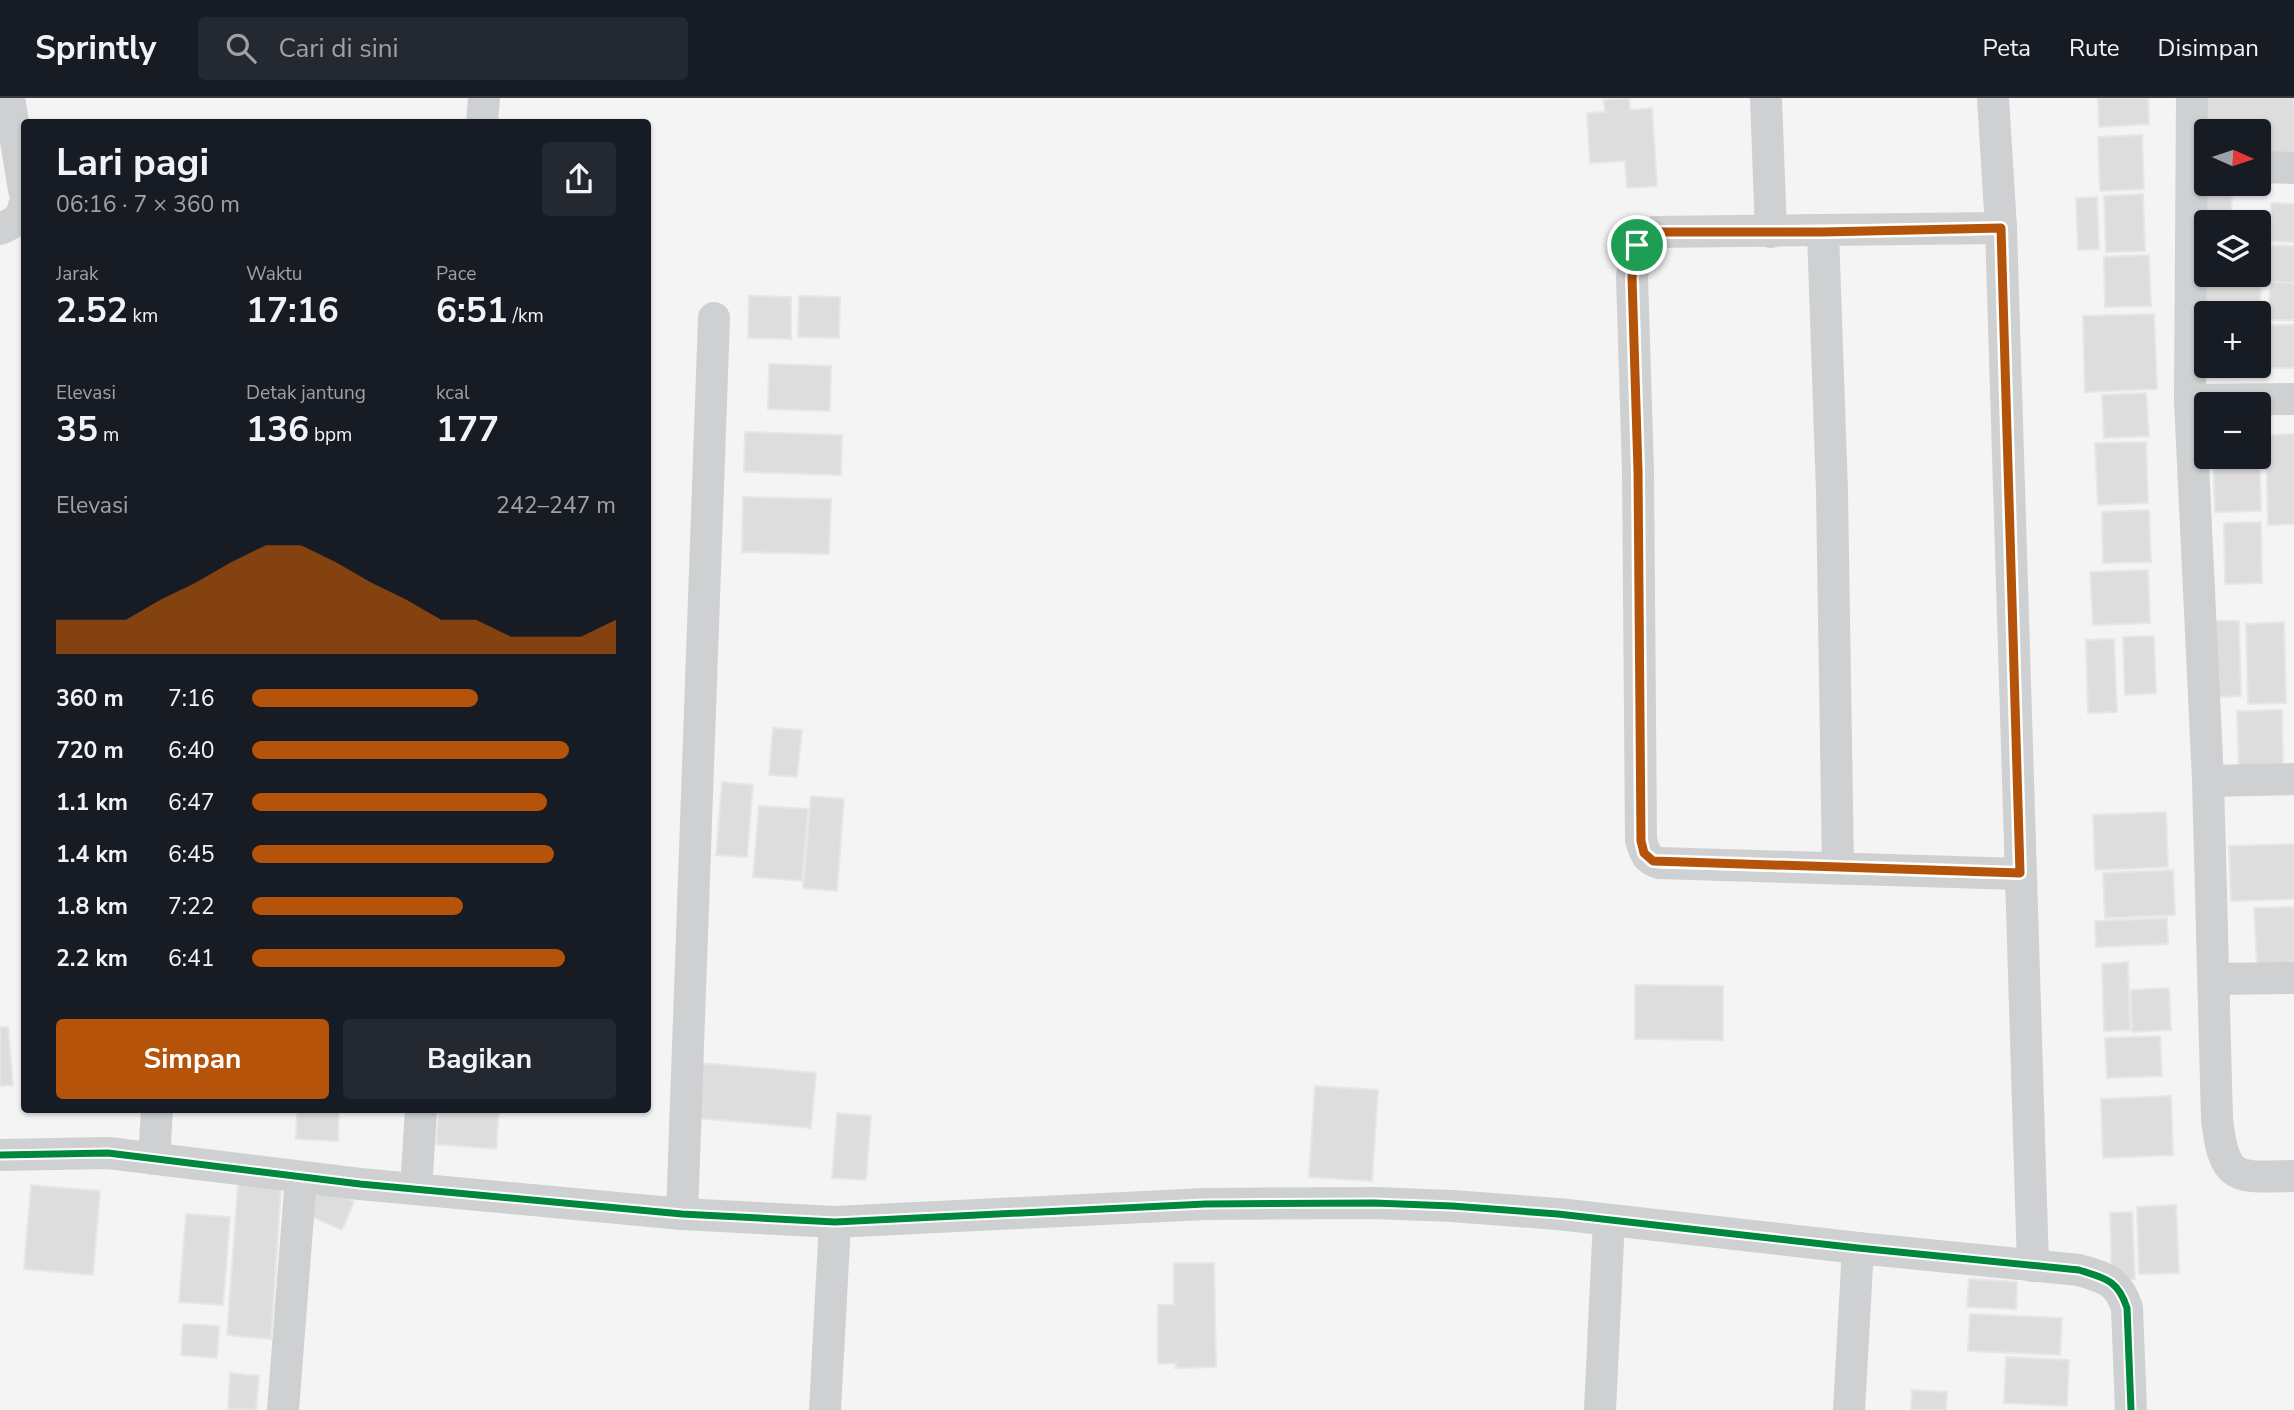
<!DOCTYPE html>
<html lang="id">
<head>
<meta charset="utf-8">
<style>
  body { margin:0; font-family:"Nunito Sans",sans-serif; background:#242831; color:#f1f3f6; height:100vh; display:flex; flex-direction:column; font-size:26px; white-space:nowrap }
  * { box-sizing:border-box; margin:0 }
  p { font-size:23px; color:#9ea1a6 }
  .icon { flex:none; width:38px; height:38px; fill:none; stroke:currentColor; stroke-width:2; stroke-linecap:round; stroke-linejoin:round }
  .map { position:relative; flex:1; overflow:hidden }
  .side { position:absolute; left:21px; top:21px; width:630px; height:994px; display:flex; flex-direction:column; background:#171b24; border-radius:7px; box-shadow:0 2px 5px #0004 }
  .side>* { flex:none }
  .needle { width:46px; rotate:93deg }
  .controls { position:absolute; left:2194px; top:21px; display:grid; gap:14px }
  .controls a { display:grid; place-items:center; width:77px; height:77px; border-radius:7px; background:#171b24; box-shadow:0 2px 5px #0004; font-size:35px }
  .pin { position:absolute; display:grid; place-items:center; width:60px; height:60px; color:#fff; margin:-30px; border:4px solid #fff; border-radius:50%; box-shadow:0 2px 7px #0007 }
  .round { display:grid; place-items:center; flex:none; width:74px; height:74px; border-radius:7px; background:#242831 }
  .summary { display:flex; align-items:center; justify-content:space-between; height:119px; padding:0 35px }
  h1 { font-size:38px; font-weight:700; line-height:52px }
  .metrics { display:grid; grid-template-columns:repeat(3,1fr); gap:10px; height:119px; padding:7px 35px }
  .metrics div { display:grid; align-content:center }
  .metrics b { font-size:35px; font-weight:700 }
  .metrics small { font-size:19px; font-weight:400 }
  .metrics p { font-size:19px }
  .chart { height:196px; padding:14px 35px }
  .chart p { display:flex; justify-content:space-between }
  .chart svg { width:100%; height:126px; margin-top:7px; fill:#b45309; opacity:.7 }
  .button { display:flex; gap:14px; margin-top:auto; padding:14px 35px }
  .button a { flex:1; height:80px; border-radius:7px; background:#b45309; color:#fff; font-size:28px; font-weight:700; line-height:80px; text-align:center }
  .button a+a { background:#242831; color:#f1f3f6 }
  ul { padding:0 35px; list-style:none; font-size:23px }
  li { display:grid; grid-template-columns:112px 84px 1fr; align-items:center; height:52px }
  li i { height:18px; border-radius:9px; background:#b45309 }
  header { display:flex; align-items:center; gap:42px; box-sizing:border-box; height:98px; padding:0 35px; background:#171b24; border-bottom:2px solid #363941 }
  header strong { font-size:33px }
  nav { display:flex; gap:38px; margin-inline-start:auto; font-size:24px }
  .search { width:490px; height:63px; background:#242831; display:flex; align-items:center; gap:18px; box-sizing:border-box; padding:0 24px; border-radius:7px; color:#9ea1a6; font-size:26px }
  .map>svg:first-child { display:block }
  .building { fill:#ddddde; stroke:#e5e6e7; stroke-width:2 }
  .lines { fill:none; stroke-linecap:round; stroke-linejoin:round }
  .minor { stroke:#ced0d2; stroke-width:32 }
  .cycleway-casing { stroke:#fff; stroke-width:11 }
  .cycleway { stroke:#00873e; stroke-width:7 }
  .route-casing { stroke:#fff; stroke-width:14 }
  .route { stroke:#b45309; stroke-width:9 }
</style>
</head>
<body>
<header>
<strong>Sprintly</strong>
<div class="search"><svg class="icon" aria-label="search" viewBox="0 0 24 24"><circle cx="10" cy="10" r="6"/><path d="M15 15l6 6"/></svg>Cari di sini</div>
<nav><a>Peta</a><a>Rute</a><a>Disimpan</a></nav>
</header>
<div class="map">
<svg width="2294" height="1312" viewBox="0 0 2294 1312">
  <rect width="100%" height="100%" fill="#f4f4f4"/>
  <g class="building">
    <polygon points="1629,0 1630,12 1652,10 1657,88 1627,90 1625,63 1590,65 1587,15 1605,14 1604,2"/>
    <polygon points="2098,0 2148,0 2149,26 2099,29"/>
    <polygon points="2202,0 2294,0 2294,60 2259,59 2259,33 2207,33"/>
    <polygon points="2142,37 2144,91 2100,93 2098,39"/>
    <polygon points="2199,92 2232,92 2231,124 2207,124"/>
    <polygon points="2143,96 2145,153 2106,154 2104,98"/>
    <polygon points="2097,99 2099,151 2078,152 2076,100"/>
    <polygon points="2271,105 2294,106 2294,144 2270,143"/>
    <polygon points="2231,120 2258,121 2258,124 2231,124"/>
    <polygon points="2264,147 2294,148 2294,185 2263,184"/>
    <polygon points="2207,151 2207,177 2259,177 2261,174 2259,248 2259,215 2192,214"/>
    <polygon points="2149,157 2151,208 2105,209 2104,159"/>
    <polygon points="2270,184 2294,185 2294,222 2269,222"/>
    <polygon points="749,198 791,199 791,241 748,240"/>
    <polygon points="799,198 840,199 839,240 798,239"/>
    <polygon points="2154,216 2157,291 2085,294 2083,218"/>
    <polygon points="2266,227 2294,227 2294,270 2265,270"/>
    <polygon points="769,266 831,268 830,313 768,311"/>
    <polygon points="2146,295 2149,338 2104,340 2102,297"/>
    <polygon points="745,334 842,337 841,377 744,374"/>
    <polygon points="2294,336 2294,426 2268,427 2266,337"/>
    <polygon points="2146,344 2148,405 2098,407 2095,345"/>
    <polygon points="2259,348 2261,413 2215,414 2213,359 2259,359"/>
    <polygon points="743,399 831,401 829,456 742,454"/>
    <polygon points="2149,412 2151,464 2103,465 2102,414"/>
    <polygon points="2261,424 2262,485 2225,486 2224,425"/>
    <polygon points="2148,472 2150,525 2093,527 2090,474"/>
    <polygon points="2214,523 2239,523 2241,598 2216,599"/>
    <polygon points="2284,524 2286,605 2248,606 2246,526"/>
    <polygon points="2154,538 2156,595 2125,597 2123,539"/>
    <polygon points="2114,541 2117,614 2088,615 2086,542"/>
    <polygon points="2282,612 2283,672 2239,674 2237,613"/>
    <polygon points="773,630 802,632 797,679 769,677"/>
    <polygon points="722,684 753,687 747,759 716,757"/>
    <polygon points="811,698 844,701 837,793 803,790"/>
    <polygon points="759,708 808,711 802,783 753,779"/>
    <polygon points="2166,714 2168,769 2095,772 2093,717"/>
    <polygon points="2294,746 2294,801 2231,803 2229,748"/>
    <polygon points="2173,772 2175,817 2105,820 2103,775"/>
    <polygon points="2294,809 2294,865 2257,866 2254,810"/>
    <polygon points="2167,820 2168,846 2096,849 2095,823"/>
    <polygon points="2128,864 2130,932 2104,933 2102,866"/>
    <polygon points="1635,887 1723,888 1723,942 1635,941"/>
    <polygon points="2169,890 2171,932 2132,934 2131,892"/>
    <polygon points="0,929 8,929 13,987 0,988"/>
    <polygon points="2160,938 2162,978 2107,980 2105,940"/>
    <polygon points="701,965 816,975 811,1030 697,1020"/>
    <polygon points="1315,988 1378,992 1372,1083 1309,1079"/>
    <polygon points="2171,998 2173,1057 2103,1060 2101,1001"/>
    <polygon points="297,1012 339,1012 338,1043 296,1041"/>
    <polygon points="439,1012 499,1012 496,1051 436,1046"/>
    <polygon points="837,1015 871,1018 866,1082 832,1080"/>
    <polygon points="238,1086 281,1090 271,1241 227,1237"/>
    <polygon points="314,1086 354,1104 342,1132 301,1114"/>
    <polygon points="31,1087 100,1093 93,1177 24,1171"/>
    <polygon points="2176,1107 2179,1175 2139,1176 2137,1109"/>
    <polygon points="2132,1114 2135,1181 2112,1182 2110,1115"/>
    <polygon points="186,1116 230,1119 223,1207 179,1204"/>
    <polygon points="1174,1165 1214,1165 1216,1269 1175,1270 1176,1265 1158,1266 1158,1207 1174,1207"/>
    <polygon points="1969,1181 2017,1184 2016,1211 1967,1209"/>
    <polygon points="1970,1216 2062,1220 2060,1257 1968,1253"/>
    <polygon points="183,1226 219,1228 217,1260 181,1257"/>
    <polygon points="2006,1259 2069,1262 2067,1308 2004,1305"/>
    <polygon points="230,1275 259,1278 256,1312 228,1311"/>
    <polygon points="1912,1292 1947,1294 1946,1312 1911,1312"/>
  </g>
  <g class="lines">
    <g class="minor">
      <polyline points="9,0 24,92"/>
      <polyline points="1766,0 1771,134"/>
      <polyline points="1993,0 2001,130 2033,1168"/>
      <path d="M2192,0L2190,302L2208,683L2217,1021C2224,1085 2237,1079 2294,1078"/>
      <polyline points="482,24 484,0"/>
      <polyline points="2259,69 2294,70"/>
      <path d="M2001,130L1654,134L1644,139L1637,147L1632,179L1638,373L1641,742C1645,755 1646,761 1659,765L2020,776"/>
      <path d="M0,131C11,126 22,122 24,108"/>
      <polyline points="1823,134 1832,394 1838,770"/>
      <polyline points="2190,302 2294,301"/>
      <polyline points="2208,683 2294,681"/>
      <polyline points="2214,881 2294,880"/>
      <path d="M0,1057L108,1055L360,1086L682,1116L835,1124L1205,1106L1374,1105L1452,1108L1558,1116L1858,1150L2079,1172C2105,1180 2118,1182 2127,1210L2131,1312"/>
      <polyline points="154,1061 157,1012"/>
      <polyline points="416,1091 421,1012"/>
      <polyline points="682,1116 714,220"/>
      <polyline points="283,1312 301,1079"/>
      <polyline points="825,1312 835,1124"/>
      <polyline points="1600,1312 1609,1122"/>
      <polyline points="1849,1312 1858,1150"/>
    </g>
    <defs>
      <g id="cycleway">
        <path d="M2001,130L1654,134L1644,139L1637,147L1632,179L1638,373L1641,742C1645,755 1646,761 1659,765L2020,776"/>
        <path d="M0,1057L108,1055L360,1086L682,1116L835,1124L1205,1106L1374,1105L1452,1108L1558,1116L1858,1150L2079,1172C2105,1180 2118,1182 2127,1210L2131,1312"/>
      </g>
    </defs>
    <use href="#cycleway" class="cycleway-casing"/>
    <use href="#cycleway" class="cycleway"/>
  </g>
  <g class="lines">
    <defs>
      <polygon id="route" points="2001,130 2020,775 1653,763 1644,755 1641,743 1638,373 1632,179 1637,147 1644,139 1654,134 1823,134"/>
    </defs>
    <use href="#route" class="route-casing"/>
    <use href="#route" class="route"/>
  </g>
</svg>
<div class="controls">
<a><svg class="needle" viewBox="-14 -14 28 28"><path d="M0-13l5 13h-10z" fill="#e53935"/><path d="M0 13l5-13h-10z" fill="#9ea1a6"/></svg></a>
<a><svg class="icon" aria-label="layers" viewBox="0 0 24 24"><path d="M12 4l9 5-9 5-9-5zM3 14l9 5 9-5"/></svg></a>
<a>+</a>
<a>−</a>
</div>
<div class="pin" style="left:1637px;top:147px;background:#1e9e55"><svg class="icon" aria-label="arrive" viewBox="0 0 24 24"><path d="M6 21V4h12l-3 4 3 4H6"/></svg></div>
<section class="side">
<div class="summary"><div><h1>Lari pagi</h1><p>06:16 · 7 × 360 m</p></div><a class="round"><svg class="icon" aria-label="share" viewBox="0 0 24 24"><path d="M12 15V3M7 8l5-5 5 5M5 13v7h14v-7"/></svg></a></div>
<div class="metrics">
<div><p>Jarak</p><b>2.52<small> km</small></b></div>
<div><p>Waktu</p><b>17:16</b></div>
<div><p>Pace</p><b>6:51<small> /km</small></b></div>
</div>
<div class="metrics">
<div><p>Elevasi</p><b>35<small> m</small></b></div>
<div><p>Detak jantung</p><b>136<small> bpm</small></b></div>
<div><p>kcal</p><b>177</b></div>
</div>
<div class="chart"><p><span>Elevasi</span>242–247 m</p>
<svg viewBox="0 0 160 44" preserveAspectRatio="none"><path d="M0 44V32L10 32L20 32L30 25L40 19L50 12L60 6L70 6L80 12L90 19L100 25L110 32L120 32L130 38L140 38L150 38L160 32V44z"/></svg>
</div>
<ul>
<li><b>360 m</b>7:16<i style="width:62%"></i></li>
<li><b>720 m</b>6:40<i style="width:87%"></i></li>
<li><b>1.1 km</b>6:47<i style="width:81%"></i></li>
<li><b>1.4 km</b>6:45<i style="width:83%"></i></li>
<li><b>1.8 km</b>7:22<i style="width:58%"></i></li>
<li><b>2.2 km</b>6:41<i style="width:86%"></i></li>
</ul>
<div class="button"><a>Simpan</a><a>Bagikan</a></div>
</section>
</div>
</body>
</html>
